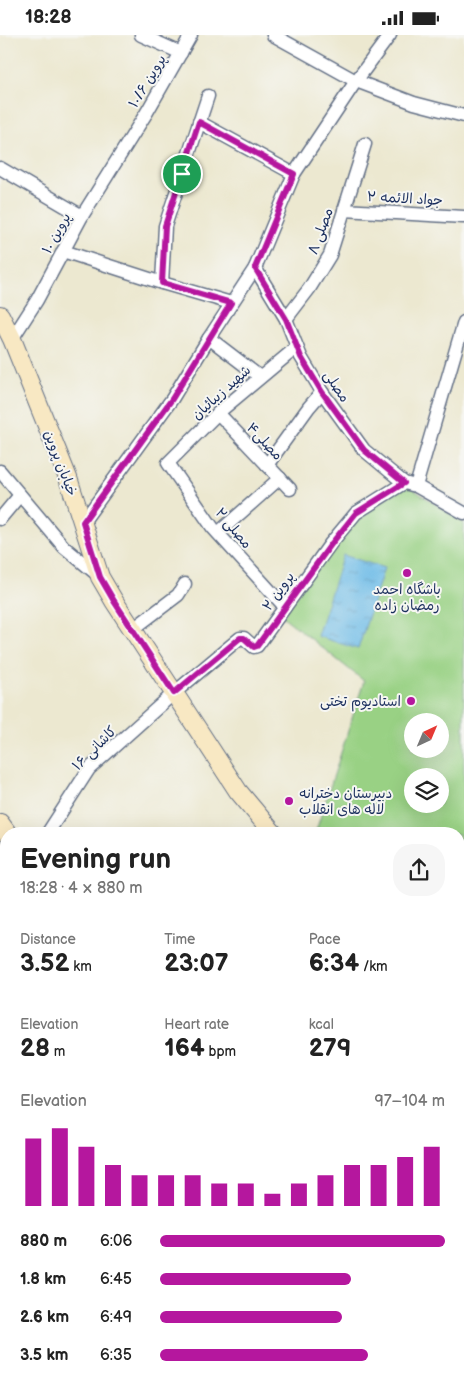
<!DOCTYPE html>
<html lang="en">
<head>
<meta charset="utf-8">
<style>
  body { margin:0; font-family:"Balsamiq Sans","Playpen Sans Arabic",sans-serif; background:#f6f6f6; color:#222; height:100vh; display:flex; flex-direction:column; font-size:19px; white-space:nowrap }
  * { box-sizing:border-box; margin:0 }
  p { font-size:16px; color:#767676 }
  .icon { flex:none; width:28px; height:28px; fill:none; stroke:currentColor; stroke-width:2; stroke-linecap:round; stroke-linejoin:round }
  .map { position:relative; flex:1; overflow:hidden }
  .panel { position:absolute; left:0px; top:792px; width:465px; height:556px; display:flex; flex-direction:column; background:#fff; border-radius:20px 20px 0 0; box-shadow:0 5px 20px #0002 }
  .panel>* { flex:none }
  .needle { width:32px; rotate:44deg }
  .buttons { position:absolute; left:404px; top:678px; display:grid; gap:10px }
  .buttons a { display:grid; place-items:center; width:45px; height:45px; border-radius:50%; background:#fff; box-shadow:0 5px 20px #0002; font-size:25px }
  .pin { position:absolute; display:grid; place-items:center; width:42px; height:42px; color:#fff; margin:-21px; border:2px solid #fff; border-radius:50%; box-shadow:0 1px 5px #0007 }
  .round { display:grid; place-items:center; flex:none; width:52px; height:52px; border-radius:20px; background:#f6f6f6 }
  .headline { display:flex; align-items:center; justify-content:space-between; height:85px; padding:0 20px }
  h1 { font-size:28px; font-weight:700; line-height:38px }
  .stats { display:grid; grid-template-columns:repeat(3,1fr); gap:8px; height:85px; padding:5px 20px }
  .stats div { display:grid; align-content:center }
  .stats b { font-size:25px; font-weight:700 }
  .stats small { font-size:14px; font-weight:400 }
  .stats p { font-size:14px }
  .chart { height:140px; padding:10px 20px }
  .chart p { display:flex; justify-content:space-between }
  .chart svg { width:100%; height:90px; margin-top:5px; stroke:#b5179e; stroke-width:6 }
  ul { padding:0 20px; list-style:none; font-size:16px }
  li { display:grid; grid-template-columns:80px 60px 1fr; align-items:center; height:38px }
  li i { height:12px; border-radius:6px; background:#b5179e }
  .status { display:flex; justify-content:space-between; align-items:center; height:35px; padding:0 25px; background:#fff; direction:ltr }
  .status svg { height:14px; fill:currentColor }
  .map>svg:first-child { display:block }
  .garden { fill:#99d184; stroke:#5a8071; fill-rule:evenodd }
  .water { fill:url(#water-ripples); stroke:#4475a2 }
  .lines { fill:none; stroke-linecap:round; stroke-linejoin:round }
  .street-casing { stroke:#647086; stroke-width:15 }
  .secondary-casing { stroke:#647086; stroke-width:20 }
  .street { stroke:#fff; stroke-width:12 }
  .secondary { stroke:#f8e8c3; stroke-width:18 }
  .route-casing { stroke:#fff; stroke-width:10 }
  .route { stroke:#b5179e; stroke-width:6 }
  .poi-dot { fill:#b5179e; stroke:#f6f6f2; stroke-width:2 }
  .labels { text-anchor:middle; stroke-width:4; stroke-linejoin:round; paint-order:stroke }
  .street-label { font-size:14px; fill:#1b2f5e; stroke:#f6f6f2 }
  .poi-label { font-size:14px; fill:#1b2f5e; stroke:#f6f6f2 }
</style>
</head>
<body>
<div class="status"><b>18:28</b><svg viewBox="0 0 49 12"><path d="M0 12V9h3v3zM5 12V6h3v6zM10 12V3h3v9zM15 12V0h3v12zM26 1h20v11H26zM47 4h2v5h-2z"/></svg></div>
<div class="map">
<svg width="464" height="1348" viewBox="0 0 464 1348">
  <defs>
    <pattern id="water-ripples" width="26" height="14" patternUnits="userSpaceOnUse" patternTransform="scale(1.25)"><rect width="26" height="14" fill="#6dbbe7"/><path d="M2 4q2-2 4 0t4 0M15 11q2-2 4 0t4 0" fill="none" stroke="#5998be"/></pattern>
  </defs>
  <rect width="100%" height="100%" fill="#f6f6f2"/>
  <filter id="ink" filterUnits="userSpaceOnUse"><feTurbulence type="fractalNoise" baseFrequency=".02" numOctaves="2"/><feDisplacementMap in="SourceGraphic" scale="10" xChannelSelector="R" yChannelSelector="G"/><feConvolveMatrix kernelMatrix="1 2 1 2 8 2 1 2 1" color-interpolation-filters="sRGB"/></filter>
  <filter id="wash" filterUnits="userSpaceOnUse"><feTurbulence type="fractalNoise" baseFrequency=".0096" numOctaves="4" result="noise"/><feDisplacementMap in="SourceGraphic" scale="20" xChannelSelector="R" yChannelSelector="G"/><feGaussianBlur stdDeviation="1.12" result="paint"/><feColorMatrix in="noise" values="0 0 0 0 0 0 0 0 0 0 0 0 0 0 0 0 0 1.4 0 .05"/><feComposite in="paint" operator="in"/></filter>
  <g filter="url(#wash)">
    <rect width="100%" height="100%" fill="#ece8d0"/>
    <path class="garden" d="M405,449L464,488V902L459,900V799H315L364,646L281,580L353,485ZM412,686H440V714H412ZM412,741H440V769H412Z"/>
    <polygon class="water" points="343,520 384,533 358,614 317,601"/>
  </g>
  <g filter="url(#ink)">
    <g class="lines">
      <defs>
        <g id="street">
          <polyline points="141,0 181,18"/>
          <polyline points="273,0 356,46 414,68 464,81"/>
          <polyline points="199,87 294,139"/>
          <polyline points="0,133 82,181"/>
          <polyline points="344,175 464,182"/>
          <polyline points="63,216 162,248 231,268"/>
          <polyline points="255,233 286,284 301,322 322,357 364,415 404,448 416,451 464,478"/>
          <polyline points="162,248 165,191 208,61"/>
          <polyline points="286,284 309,254 330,220 365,109"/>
          <polyline points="209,303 260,342"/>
          <polyline points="12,304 37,265 82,181 147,77 191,0"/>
          <polyline points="218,378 290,454"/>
          <polyline points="267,430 309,372 322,357"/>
          <polyline points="0,436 64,512 99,541"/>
          <polyline points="416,451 464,287"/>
          <polyline points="0,484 20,460"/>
          <polyline points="83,487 172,364 209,303 255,233 294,139 356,46 390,0"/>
          <polyline points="218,498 280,443"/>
          <polyline points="285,572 213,493 168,428 218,378 297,312"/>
          <polyline points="132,595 178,560 185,549"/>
          <polyline points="47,799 89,734 174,658 240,603 244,603 254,612 257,611 331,508 356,478 404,448"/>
          <polyline points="0,994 6,984"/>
          <polyline points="0,1163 6,1166"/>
          <polyline points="209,1342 220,1348"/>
          <polyline points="157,1348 160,1342"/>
          <polyline points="327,1348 328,1342"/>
        </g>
        <g id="secondary">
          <polyline points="0,280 12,304 68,443 100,542 114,566 238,756 274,799"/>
          <polyline points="0,788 8,799"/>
          <polyline points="459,914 464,916"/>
          <polyline points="0,1280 6,1276"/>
          <polyline points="459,1311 464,1273"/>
          <polyline points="398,1342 402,1348"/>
          <polyline points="415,1342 419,1348"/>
          <polyline points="453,1348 454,1342"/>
        </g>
      </defs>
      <use href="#street" class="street-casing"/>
      <use href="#secondary" class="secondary-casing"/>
      <use href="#street" class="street"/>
      <use href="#secondary" class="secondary"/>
    </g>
  </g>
  <g class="lines" filter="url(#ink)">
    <defs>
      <polygon id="route" points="199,87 294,139 255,233 286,284 301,322 322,357 364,415 404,448 356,478 332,508 257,611 254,612 244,603 240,603 174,658 114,566 100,542 83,487 172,364 231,268 162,248 165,191"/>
    </defs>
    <use href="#route" class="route-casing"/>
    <use href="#route" class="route"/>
  </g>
  <g class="poi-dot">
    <circle cx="407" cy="538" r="5"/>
    <circle cx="411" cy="666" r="5"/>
    <circle cx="289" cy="766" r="5"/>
  </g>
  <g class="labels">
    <g class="street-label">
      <text transform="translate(147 46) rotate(-59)" y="5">پروین ۱۰/۶</text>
      <text transform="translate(405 163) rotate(3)" y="5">جواد الائمه ۲</text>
      <text transform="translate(320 196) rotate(-70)" y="5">مصلی ۸</text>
      <text transform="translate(56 198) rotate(-61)" y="5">پروین ۱۰</text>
      <text transform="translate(337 351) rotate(56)" y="5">مصلی</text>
      <text transform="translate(221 357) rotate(-42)" y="5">شهید زیبائیان</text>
      <text transform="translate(265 406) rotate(47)" y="5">مصلی۴</text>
      <text transform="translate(61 428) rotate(69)" y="5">خیابان پروین</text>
      <text transform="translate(234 493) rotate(50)" y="5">مصلی ۲</text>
      <text transform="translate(278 556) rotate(-54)" y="5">پروین ۲</text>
      <text transform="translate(94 713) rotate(-45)" y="5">کاشانی ۱۶</text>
    </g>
    <g class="poi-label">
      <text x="407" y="559">باشگاه احمد<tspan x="407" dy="16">رمضان زاده</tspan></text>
      <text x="401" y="671" text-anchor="end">استادیوم تختی</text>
      <text x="299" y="763" text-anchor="start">دبیرستان دخترانه<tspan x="299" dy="16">لاله های انقلاب</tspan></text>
    </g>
  </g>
</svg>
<div class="buttons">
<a><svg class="needle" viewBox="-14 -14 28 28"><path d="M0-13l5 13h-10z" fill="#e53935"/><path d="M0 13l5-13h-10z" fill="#767676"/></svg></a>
<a><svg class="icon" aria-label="layers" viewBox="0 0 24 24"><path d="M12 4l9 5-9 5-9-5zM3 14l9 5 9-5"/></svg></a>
</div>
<div class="pin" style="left:182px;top:139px;background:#1e9e55"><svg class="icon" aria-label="arrive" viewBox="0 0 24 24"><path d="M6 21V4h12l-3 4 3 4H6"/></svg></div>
<section class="panel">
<div class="headline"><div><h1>Evening run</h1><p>18:28 · 4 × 880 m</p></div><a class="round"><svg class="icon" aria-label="share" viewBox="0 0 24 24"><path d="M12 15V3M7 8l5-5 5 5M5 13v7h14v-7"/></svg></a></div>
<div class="stats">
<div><p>Distance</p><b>3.52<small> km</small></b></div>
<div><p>Time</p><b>23:07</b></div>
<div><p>Pace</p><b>6:34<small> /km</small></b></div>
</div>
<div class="stats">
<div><p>Elevation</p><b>28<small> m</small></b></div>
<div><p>Heart rate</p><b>164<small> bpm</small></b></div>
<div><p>kcal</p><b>279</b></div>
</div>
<div class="chart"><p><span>Elevation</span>97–104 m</p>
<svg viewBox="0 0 160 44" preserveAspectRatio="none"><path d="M5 44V11M15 44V6M25 44V15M35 44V24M45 44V29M55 44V29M65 44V29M75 44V33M85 44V33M95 44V38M105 44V33M115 44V29M125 44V24M135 44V24M145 44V20M155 44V15"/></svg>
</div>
<ul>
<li><b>880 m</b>6:06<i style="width:100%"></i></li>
<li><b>1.8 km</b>6:45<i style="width:67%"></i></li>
<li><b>2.6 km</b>6:49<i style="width:64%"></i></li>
<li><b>3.5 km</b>6:35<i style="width:73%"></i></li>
</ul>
</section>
</div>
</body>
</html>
